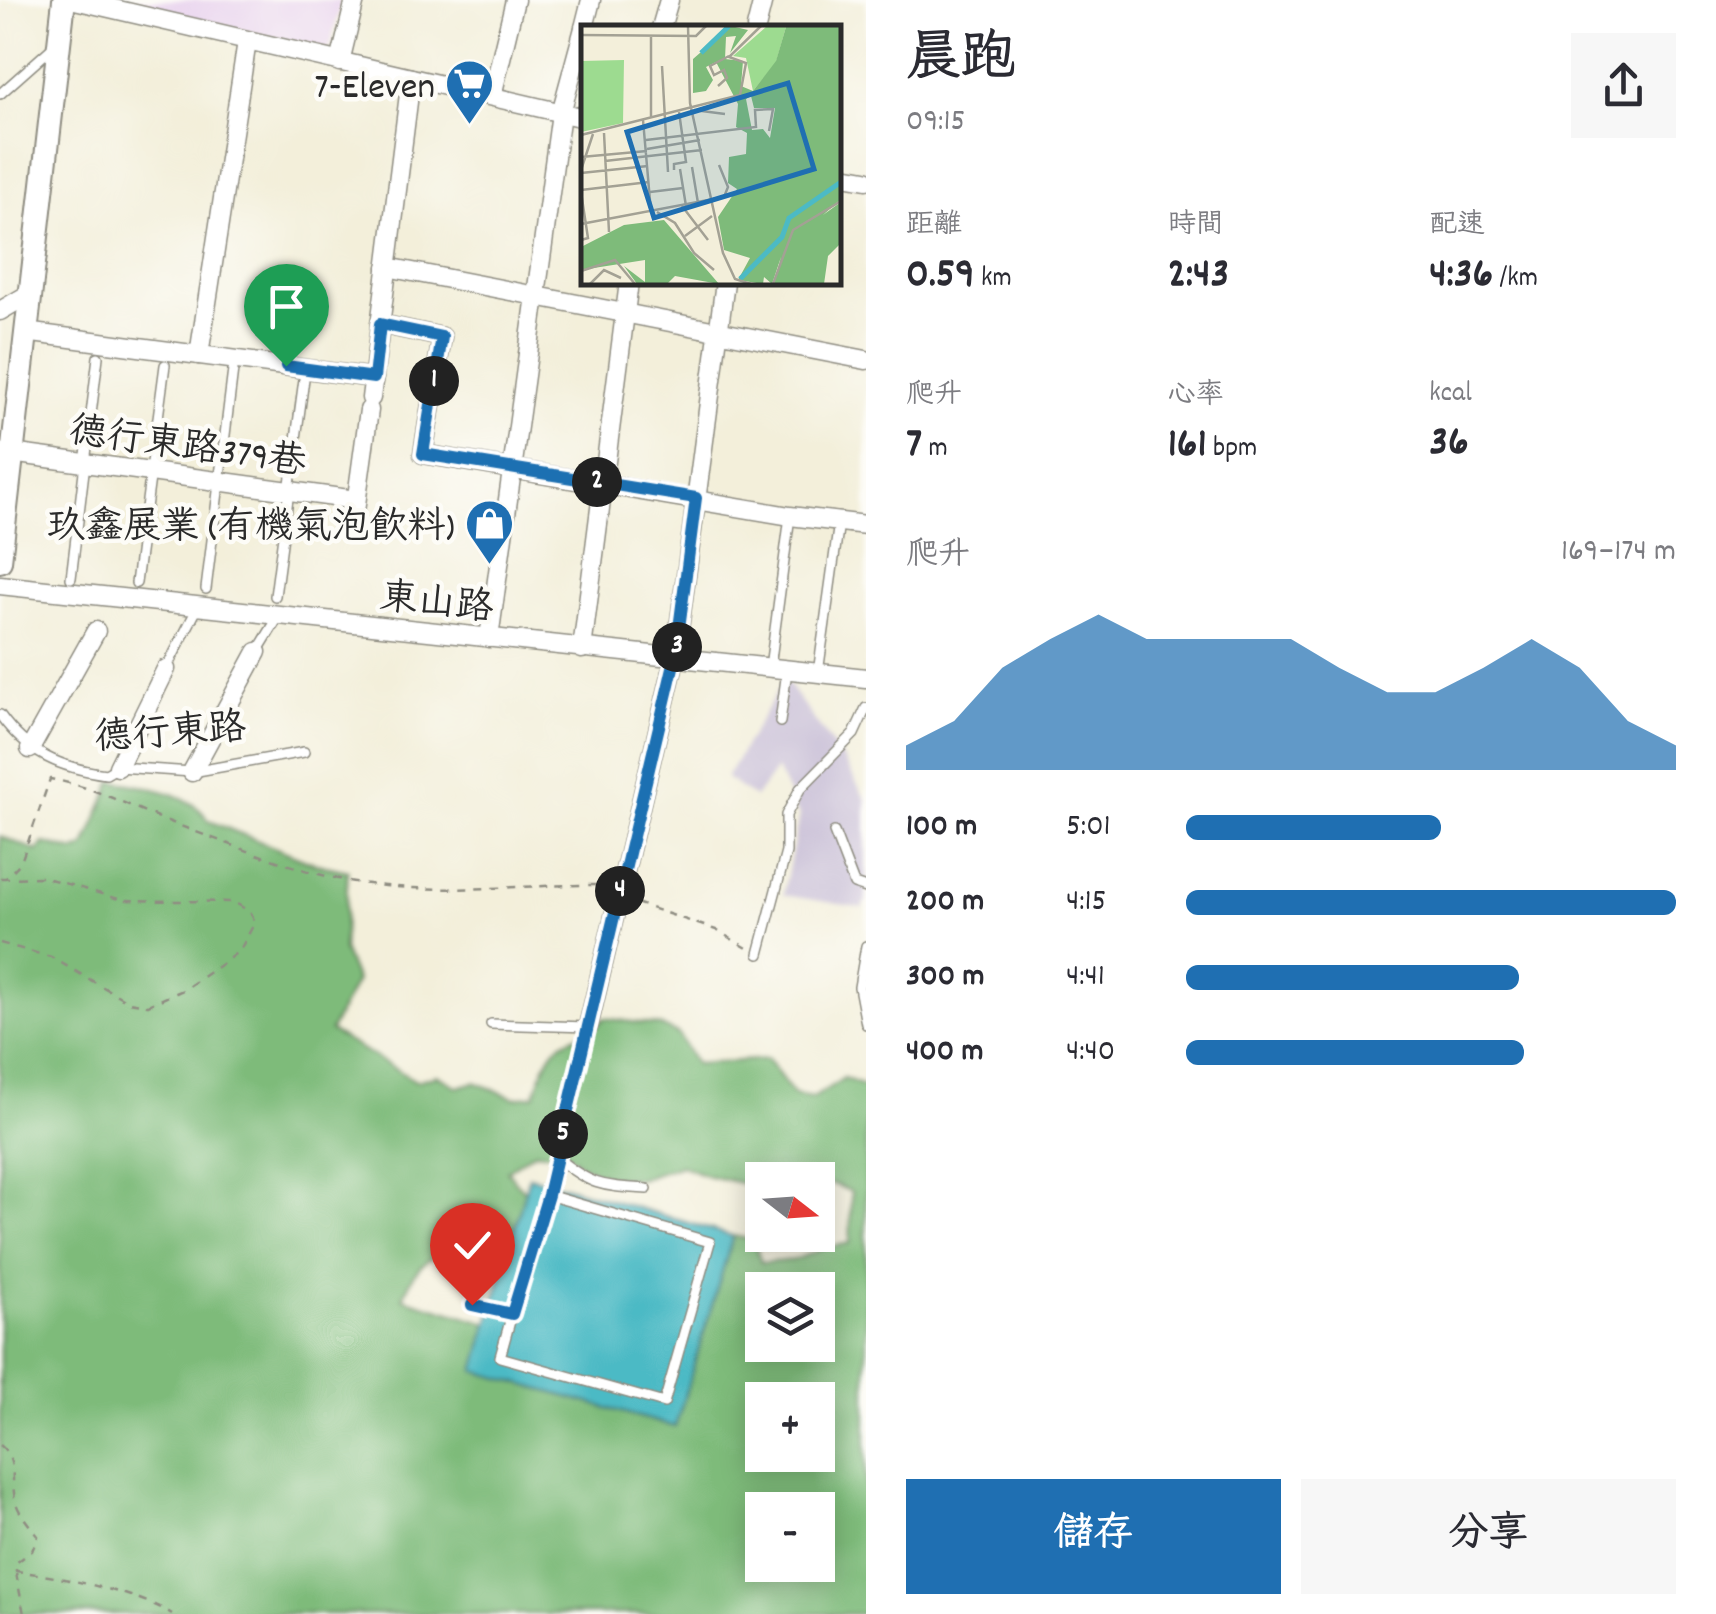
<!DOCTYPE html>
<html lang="zh-TW">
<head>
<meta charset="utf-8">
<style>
  body { margin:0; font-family:Dekko,"LXGW WenKai TC",sans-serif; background:#f7f7f7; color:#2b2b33; height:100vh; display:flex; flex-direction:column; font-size:38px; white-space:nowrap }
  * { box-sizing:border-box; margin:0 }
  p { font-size:32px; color:#7c7c81 }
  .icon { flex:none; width:55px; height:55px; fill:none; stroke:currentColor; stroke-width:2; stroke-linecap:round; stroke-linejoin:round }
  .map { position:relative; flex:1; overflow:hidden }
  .side { display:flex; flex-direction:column; background:#fff; width:850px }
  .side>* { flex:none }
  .needle { width:65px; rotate:107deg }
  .controls { position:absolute; left:745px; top:1162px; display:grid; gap:20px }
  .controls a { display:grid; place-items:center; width:90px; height:90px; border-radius:0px; background:#fff; box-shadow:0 5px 25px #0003; font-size:50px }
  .pin { position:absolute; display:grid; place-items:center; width:85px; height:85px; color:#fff; margin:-102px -42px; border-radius:50% 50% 50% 0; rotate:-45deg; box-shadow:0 0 10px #0007 }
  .pin .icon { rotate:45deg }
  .km { position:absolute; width:50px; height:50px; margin:-25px; border-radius:50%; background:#222; color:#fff; font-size:28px; line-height:50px; text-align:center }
  .round { display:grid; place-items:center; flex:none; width:105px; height:105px; border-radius:0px; background:#f7f7f7 }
  .headline { display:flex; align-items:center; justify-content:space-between; height:170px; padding:0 40px }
  h1 { font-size:55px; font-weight:700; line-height:75px }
  .stats { display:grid; grid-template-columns:repeat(3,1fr); gap:15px; height:170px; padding:10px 40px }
  .stats div { display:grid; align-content:center }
  .stats b { font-size:42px; font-weight:700 }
  .stats small { font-size:28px; font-weight:400 }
  .stats p { font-size:28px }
  .chart { height:280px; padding:20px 40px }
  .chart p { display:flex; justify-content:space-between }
  .chart svg { width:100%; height:180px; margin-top:10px; fill:#1f6fb2; opacity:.7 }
  .primary-button { display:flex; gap:20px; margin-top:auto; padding:20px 40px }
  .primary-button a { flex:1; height:115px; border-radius:0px; background:#1f6fb2; color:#fff; font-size:40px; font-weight:700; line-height:115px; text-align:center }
  .primary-button a+a { background:#f7f7f7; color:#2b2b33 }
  ul { padding:0 40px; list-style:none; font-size:32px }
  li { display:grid; grid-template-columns:160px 120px 1fr; align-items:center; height:75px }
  li i { height:25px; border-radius:12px; background:#1f6fb2 }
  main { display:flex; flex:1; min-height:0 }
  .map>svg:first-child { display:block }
  .built { fill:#e8d2ee }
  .industrial { fill:#c9bfd7 }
  .forest { fill:#7ebb7a; stroke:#547352; stroke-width:2.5; fill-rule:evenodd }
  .water { fill:#4cbac5; stroke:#3c7278; stroke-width:2.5 }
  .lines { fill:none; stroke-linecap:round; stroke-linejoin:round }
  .service-casing { stroke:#8f8d82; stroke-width:12 }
  .minor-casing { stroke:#8f8d82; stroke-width:21 }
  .tertiary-casing { stroke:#8f8d82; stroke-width:26 }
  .path { stroke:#8f8d82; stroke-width:2.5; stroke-dasharray:8 8; stroke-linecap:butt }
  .service { stroke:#fff; stroke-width:9 }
  .minor { stroke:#fff; stroke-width:18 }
  .tertiary { stroke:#fff; stroke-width:22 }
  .route-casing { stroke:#fff; stroke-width:20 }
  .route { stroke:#1f6fb2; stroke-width:12 }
  .labels { text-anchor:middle; stroke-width:9; stroke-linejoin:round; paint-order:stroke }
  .poi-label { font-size:38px; fill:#2b2b2b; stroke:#fdfcf7; text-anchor:end }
  .street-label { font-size:38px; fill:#2b2b2b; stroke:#fdfcf7 }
  .inset-river { fill:none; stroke:#4cbac5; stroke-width:5 }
  .inset-road { fill:none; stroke:#a3a194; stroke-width:2.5 }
  .view { fill:#1f6fb2; fill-opacity:0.15; stroke:#1f6fb2; stroke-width:5 }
  .inset-edge { fill:none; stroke:#2b2b2b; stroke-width:5 }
</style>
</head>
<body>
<main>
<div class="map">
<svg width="866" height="1614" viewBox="0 0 866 1614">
  <rect width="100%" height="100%" fill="#fdfcf7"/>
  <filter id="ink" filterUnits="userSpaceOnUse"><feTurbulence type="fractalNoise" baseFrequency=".01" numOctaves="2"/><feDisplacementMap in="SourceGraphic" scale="20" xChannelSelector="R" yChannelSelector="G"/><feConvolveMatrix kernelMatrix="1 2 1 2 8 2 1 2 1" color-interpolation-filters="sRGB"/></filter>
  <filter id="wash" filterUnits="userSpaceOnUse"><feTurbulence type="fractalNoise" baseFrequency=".0048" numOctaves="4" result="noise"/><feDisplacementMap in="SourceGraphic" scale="40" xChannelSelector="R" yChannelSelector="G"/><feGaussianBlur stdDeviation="2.25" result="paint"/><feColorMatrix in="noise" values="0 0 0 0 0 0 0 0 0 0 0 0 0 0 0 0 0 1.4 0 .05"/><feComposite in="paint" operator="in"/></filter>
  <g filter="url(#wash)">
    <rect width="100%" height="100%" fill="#f3efda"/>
    <polygon class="built" points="113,0 342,0 329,51"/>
    <polygon class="industrial" points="784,679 844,760 866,800 866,900 863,908 783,895 799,816 776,769 755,798 726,778"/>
    <path class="forest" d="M113,781C146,787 190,791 209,821L316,864L348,871L343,950L356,981L330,1031L416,1081L437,1075L458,1087L475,1082L515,1098L535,1095C540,1079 547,1052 562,1043C577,1034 593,1033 604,1018L661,1026L678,1034L695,1064L767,1059L794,1095L813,1098L844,1078L866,1087V1614H0V836L37,851L44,843L75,851L85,847ZM534,1152L568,1154L582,1166L610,1177L639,1179L681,1165L705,1175L757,1187L762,1186V1180C794,1180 823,1176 851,1192L850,1243L824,1248L794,1260L761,1263L754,1240L733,1236L675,1427L476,1371L489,1323L403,1298C423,1242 456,1249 507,1258L525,1192L507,1171ZM762,1290H818V1345H762ZM762,1400H818V1455H762ZM762,1510H818V1565H762Z"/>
    <polygon class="water" points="529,1176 733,1236 675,1427 475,1371"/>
  </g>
  <g filter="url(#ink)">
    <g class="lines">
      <defs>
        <g id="service">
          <polyline points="0,94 53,47"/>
          <polyline points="71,578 98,357"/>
          <polyline points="136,583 165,365"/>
          <polyline points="206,589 233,370"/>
          <polyline points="275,596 304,379"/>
          <polyline points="257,652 279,616"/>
          <polyline points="770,667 790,516"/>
          <polyline points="166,669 198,607"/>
          <polyline points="818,673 839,522"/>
          <path d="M0,715C28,754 60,768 106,774L118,767L192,772L304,752"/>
          <polyline points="780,722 787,671"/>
          <polyline points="834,832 854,884 866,888"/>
          <polyline points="866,946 859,987 866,1024"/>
          <polyline points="759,954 786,852 786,815 800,789 854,734 866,708"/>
          <path d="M557,1158C593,1187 602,1186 647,1189"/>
          <polyline points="472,1305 512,1314 500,1357 664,1403 710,1242 548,1195 588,1027 491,1024"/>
        </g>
        <g id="minor">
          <polyline points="75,0 584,118"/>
          <polyline points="584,28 591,0"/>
          <polyline points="661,28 669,0"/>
          <polyline points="756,28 763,0"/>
          <polyline points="340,62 355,0"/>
          <polyline points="492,96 515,0"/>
          <polyline points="838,175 866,180"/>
          <polyline points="387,267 866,360"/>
          <polyline points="0,311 29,294"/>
          <polyline points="380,324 442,337 423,454 790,516 866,525"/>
          <polyline points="25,332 374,378"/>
          <polyline points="199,355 247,41"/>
          <polyline points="371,398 411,78"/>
          <polyline points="11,453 356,500"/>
          <polyline points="353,526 369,410"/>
          <polyline points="0,585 866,678"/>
          <polyline points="489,638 561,113 584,28"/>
          <polyline points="582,649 629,282"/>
          <polyline points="30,749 96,631"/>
          <polyline points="118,767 166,669"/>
          <polyline points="192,772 257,652"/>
          <polyline points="588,1027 675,659 725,282"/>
        </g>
        <polyline id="tertiary" points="0,561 64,0"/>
      </defs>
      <use href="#service" class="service-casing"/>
      <use href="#minor" class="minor-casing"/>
      <use href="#tertiary" class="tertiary-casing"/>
      <g class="path">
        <path d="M0,878H6L21,862L50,779C91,786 120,802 157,817C209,837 262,857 315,873C409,900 507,884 603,885"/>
        <polyline points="636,903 716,930 749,949"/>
        <polyline points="0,943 51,957 129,1002 148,1005 183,990 226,961 240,950 255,922 250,912 234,902 122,900 43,877 7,878"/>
        <polyline points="516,1299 545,1206"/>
        <path d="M0,1445C20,1461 8,1486 18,1508C23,1518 31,1527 38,1536L32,1551L16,1563V1571C57,1576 137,1592 172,1614"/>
        <polyline points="16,1573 24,1614"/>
      </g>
      <use href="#service" class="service"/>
      <use href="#minor" class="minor"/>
      <use href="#tertiary" class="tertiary"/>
    </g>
  </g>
  <g class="lines" filter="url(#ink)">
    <defs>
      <polyline id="route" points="286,366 374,378 380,324 442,337 423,454 696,498 675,659 548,1195 512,1314 472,1305"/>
    </defs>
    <use href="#route" class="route-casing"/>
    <use href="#route" class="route"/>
  </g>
  <defs>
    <symbol id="supermarket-pin" viewBox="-11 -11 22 30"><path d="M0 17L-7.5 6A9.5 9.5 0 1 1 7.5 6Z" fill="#1f6fb2" stroke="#fdfcf7"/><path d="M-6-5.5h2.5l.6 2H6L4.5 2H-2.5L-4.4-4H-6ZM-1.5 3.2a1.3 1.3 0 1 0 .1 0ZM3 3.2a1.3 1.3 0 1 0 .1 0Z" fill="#fff"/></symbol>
    <symbol id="shop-pin" viewBox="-11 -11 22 30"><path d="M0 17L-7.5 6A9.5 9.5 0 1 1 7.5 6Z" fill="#1f6fb2" stroke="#fdfcf7"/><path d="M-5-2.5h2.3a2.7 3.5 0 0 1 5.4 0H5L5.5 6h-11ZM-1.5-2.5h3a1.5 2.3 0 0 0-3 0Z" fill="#fff"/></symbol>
  </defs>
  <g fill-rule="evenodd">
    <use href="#supermarket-pin" x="442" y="56" width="55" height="75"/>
    <use href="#shop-pin" x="462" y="496" width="55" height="75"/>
  </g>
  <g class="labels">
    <g class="poi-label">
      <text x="435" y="97">7-Eleven</text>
      <text x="455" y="537">玖鑫展業 (有機氣泡飲料)</text>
    </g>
    <g class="street-label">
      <text transform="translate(188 444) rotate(8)" y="13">德行東路379巷</text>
      <text transform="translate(437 600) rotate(6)" y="13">東山路</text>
      <text transform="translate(170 730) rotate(-4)" y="13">德行東路</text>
    </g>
  </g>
  <g transform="translate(581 25)">
    <rect width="260" height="260" fill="#f3efda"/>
    <path d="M186,1L205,2L195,37L172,66L165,33L152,31ZM43,35L42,98L0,107V36Z" fill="#9ddb90"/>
    <path d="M150,1L167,5L149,28L155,11L145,12L144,34L162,36L160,61L172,66L195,36L205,2L260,1V174L242,190L260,177V218L247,231L243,259H193L200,232L191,259L183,252L182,259L157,255L169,233L143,225L137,192L156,164L147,158L148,132L165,129L166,108L155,102L157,79L135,37L125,42L132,55L125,66L112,68V34ZM170,71L173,83H194L189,113L182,104L171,105L165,74ZM83,195L138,259L94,251L86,259H56L43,241L64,257V235L0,245L2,221L43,200Z" fill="#7ebb7a" fill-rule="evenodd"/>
    <path class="inset-river" d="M120,28L148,1M159,254L201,212L208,193L260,157"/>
    <path class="inset-road" d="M107,1L109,78L142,228L154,254L170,259M0,10L115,11L125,1M81,41L87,147M137,61L146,53L143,45L133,50L129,41L148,31M113,85L144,89M70,93V11M62,95L70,187M23,108L28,207M0,110L159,70L165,38L148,32L180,1M65,115L175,102L174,85L192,84L188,106M66,124L119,115M0,132L66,126M24,136L121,125M111,142L117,178M99,144L105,181M0,145L12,109M93,145V139L105,137L98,87M0,148L67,141M0,165L68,157M0,167L7,213L0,215M69,167L102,163M101,181L127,215M76,187L94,198L113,228L133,245M0,199L143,172L147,162L138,140M104,211L131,191M0,246L34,235L54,259M9,259L23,245L40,253M192,259L212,205L260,176"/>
    <path class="view" d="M207,58L233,144L73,193L46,107Z"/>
    <rect width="260" height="260" class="inset-edge"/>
  </g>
</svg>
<div class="controls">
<a><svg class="needle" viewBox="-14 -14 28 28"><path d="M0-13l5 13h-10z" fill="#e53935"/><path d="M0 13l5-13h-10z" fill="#7c7c81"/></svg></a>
<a><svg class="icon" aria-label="layers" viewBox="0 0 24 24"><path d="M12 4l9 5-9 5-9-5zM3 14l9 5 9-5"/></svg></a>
<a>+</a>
<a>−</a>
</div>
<div class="pin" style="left:286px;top:366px;background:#1e9e55"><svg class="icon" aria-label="arrive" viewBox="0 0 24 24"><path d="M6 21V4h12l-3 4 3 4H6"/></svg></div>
<div class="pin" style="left:472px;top:1305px;background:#d93025"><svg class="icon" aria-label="check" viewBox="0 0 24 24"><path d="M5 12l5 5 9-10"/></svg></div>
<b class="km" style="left:434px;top:381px">1</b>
<b class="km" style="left:597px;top:482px">2</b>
<b class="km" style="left:677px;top:647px">3</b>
<b class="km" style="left:620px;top:891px">4</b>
<b class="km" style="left:563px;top:1134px">5</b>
</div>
<section class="side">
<div class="headline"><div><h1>晨跑</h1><p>09:15</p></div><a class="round"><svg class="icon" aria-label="share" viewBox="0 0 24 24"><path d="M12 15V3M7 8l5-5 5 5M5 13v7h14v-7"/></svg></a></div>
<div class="stats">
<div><p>距離</p><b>0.59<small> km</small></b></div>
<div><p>時間</p><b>2:43</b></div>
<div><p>配速</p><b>4:36<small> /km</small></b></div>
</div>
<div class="stats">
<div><p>爬升</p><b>7<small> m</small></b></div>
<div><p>心率</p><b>161<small> bpm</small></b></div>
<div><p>kcal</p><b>36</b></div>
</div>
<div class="chart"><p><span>爬升</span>169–174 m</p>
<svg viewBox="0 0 160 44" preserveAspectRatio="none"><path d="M0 44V38L10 32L20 19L30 12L40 6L50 12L60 12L70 12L80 12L90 19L100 25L110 25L120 19L130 12L140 19L150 32L160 38V44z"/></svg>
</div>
<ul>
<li><b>100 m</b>5:01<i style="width:52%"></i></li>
<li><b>200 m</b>4:15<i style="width:100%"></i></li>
<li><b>300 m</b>4:41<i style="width:68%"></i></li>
<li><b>400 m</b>4:40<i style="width:69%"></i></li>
</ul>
<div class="primary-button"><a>儲存</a><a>分享</a></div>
</section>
</main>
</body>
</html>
